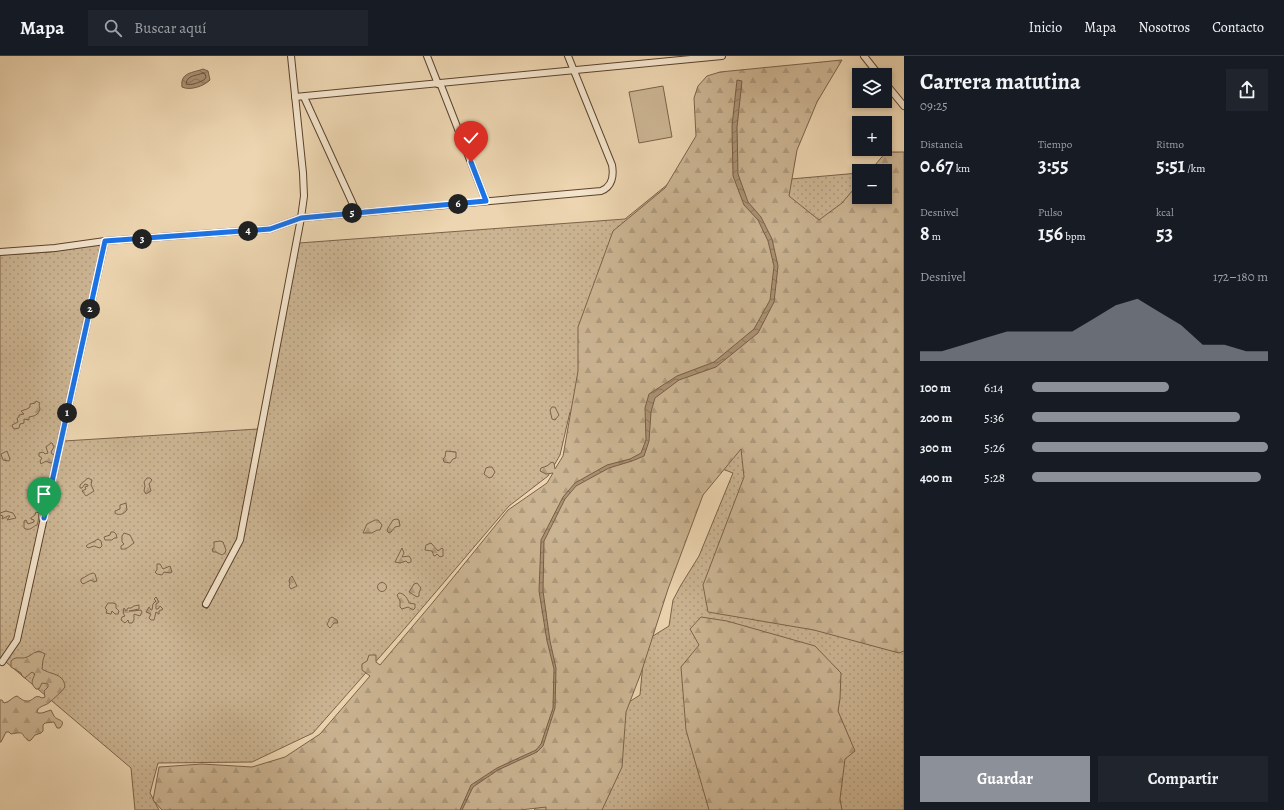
<!DOCTYPE html>
<html lang="es">
<head>
<meta charset="utf-8">
<style>
  body { margin:0; font-family:Alegreya,serif; background:#20242c; color:#f1f3f6; height:100vh; display:flex; flex-direction:column; font-size:15px; white-space:nowrap }
  * { box-sizing:border-box; margin:0 }
  p { font-size:13px; color:#9ea1a6 }
  .icon { flex:none; width:22px; height:22px; fill:none; stroke:currentColor; stroke-width:2; stroke-linecap:round; stroke-linejoin:round }
  .map { position:relative; flex:1; overflow:hidden }
  .panel { display:flex; flex-direction:column; background:#171b24; width:380px }
  .panel>* { flex:none }
  .controls { position:absolute; left:852px; top:12px; display:grid; gap:8px }
  .controls a { display:grid; place-items:center; width:40px; height:40px; border-radius:0px; background:#171b24; box-shadow:0 2px 6px #0003; font-size:20px }
  .pin { position:absolute; display:grid; place-items:center; width:34px; height:34px; color:#fff; margin:-41px -17px; border-radius:50% 50% 50% 0; rotate:-45deg; box-shadow:0 0 4px #0007 }
  .pin .icon { rotate:45deg }
  .km { position:absolute; width:20px; height:20px; margin:-10px; border-radius:50%; background:#222; color:#fff; font-size:11px; line-height:20px; text-align:center }
  .round { display:grid; place-items:center; flex:none; width:42px; height:42px; border-radius:0px; background:#20242c }
  .overview { display:flex; align-items:center; justify-content:space-between; height:68px; padding:0 16px }
  h1 { font-size:22px; font-weight:700; line-height:30px }
  .figures { display:grid; grid-template-columns:repeat(3,1fr); gap:6px; height:68px; padding:4px 16px }
  .figures div { display:grid; align-content:center }
  .figures b { font-size:20px; font-weight:700 }
  .figures small { font-size:11px; font-weight:400 }
  .figures p { font-size:11px }
  .chart { height:112px; padding:8px 16px }
  .chart p { display:flex; justify-content:space-between }
  .chart svg { width:100%; height:72px; margin-top:4px; fill:#8c9099; opacity:.7 }
  .action { display:flex; gap:8px; margin-top:auto; padding:8px 16px }
  .action a { flex:1; height:46px; border-radius:0px; background:#8c9099; color:#fff; font-size:16px; font-weight:700; line-height:46px; text-align:center }
  .action a+a { background:#20242c; color:#f1f3f6 }
  ul { padding:0 16px; list-style:none; font-size:13px }
  li { display:grid; grid-template-columns:64px 48px 1fr; align-items:center; height:30px }
  li i { height:10px; border-radius:5px; background:#8c9099 }
  header { display:flex; align-items:center; gap:24px; box-sizing:border-box; height:56px; padding:0 20px; background:#171b24; border-bottom:1px solid #363941 }
  header strong { font-size:19px }
  nav { display:flex; gap:22px; margin-inline-start:auto; font-size:14px }
  .search { width:280px; height:36px; background:#20242c; display:flex; align-items:center; gap:10px; box-sizing:border-box; padding:0 14px; border-radius:0px; color:#9ea1a6; font-size:15px }
  main { display:flex; flex:1; min-height:0 }
  .map>svg:first-child { display:block }
  .grass { fill:url(#grass-dots); stroke:#7c6249 }
  .forest { fill:url(#forest-firs); stroke:#7c6249 }
  .garden { fill:#cbb492; stroke:#7c6249 }
  .water { fill:url(#water-waves); stroke:#785e46 }
  .lines { fill:none; stroke-linecap:round; stroke-linejoin:round }
  .shore { stroke:#6c523a; stroke-width:1 }
  .street-casing { stroke:#5c422c; stroke-width:8 }
  .street { stroke:#f3e4cc; stroke-width:6 }
  .route-casing { stroke:#fff; stroke-width:8 }
  .route { stroke:#1a73e8; stroke-width:5 }
</style>
</head>
<body>
<header>
<strong>Mapa</strong>
<div class="search"><svg class="icon" aria-label="search" viewBox="0 0 24 24"><circle cx="10" cy="10" r="6"/><path d="M15 15l6 6"/></svg>Buscar aquí</div>
<nav><a>Inicio</a><a>Mapa</a><a>Nosotros</a><a>Contacto</a></nav>
</header>
<main>
<div class="map">
<svg width="904" height="754" viewBox="0 0 904 754">
  <defs>
    <pattern id="grass-dots" width="8" height="8" patternUnits="userSpaceOnUse"><rect width="8" height="8" fill="#cbb492"/><path d="M2 2h.1M6 6h.1" fill="none" stroke="#ae9a7c" stroke-width="1.8" stroke-linecap="round"/></pattern>
    <pattern id="forest-firs" width="22" height="20" patternUnits="userSpaceOnUse"><rect width="22" height="20" fill="#cbb492"/><path d="M5 1l3.5 6h-7zM16 11l3.5 6h-7z" fill="#ae9a7c"/></pattern>
    <pattern id="water-waves" width="16" height="10" patternUnits="userSpaceOnUse"><rect width="16" height="10" fill="#ab9274"/><path d="M0 5q4-4 8 0t8 0" fill="none" stroke="#8b765d"/></pattern>
  </defs>
  <rect width="100%" height="100%" fill="#ecd5b0"/>
  <filter id="stains"><feTurbulence type="fractalNoise" baseFrequency=".005" numOctaves="4"/><feColorMatrix values="0 0 0 0 .2 0 0 0 0 .09 0 0 0 0 .02 0 0 0 .5 -.17"/></filter>
  <radialGradient id="worn" r=".72"><stop offset=".6" stop-color="#630" stop-opacity="0"/><stop offset="1" stop-color="#630" stop-opacity=".3"/></radialGradient>
  <g class="grass">
    <polygon points="904,113 904,754 534,754 584,707 604,662 640,639 645,585 669,570 673,544 681,529 699,500 733,417 570,356 560,399 548,420 509,450 400,578 313,677 252,706 158,707 150,737 159,754 135,754 131,712 6,606 20,584 64,385 258,373 237,483 202,550 207,553 243,484 286,251 299,187 625,163 684,115 734,128 859,117 859,141 885,141 885,115"/>
    <polygon points="100,188 101,189 16,583 0,605 0,199 50,196"/>
  </g>
  <g class="forest">
    <polygon points="842,4 817,46 797,94 789,140 819,164 842,147 859,127 859,141 885,141 885,115 870,115 886,96 904,96 904,595 899,597 814,574 708,556 703,529 744,421 741,393 703,439 668,533 641,617 626,656 622,711 602,754 546,754 546,751 520,754 162,754 153,744 159,711 202,708 252,711 285,701 320,678 370,620 362,614 362,608 367,605 369,599 376,599 376,606 380,609 434,545 508,454 547,427 553,417 546,418 540,415 541,412 547,410 552,406 554,407 555,413 563,400 578,315 578,271 613,175 665,132 696,80 694,42 698,30 707,20 720,16"/>
    <path d="M36,345L40,347L39,349L40,353C38,359 35,360 29,361V364L24,363V367L20,368L19,372L15,373L13,372L12,369L18,366L17,362L19,361V359L24,358L21,355L27,353L30,351V348L35,347Z"/>
    <polygon points="552,351 555,351 559,359 555,364 552,363 550,354"/>
    <polygon points="51,387 52,387 54,391 51,396 52,398 55,399 54,406 50,407 46,405 41,408 40,405 42,402 39,400 39,397 43,396 45,398 48,397 46,391"/>
    <polygon points="7,395 10,403 9,405 3,404 1,398"/>
    <polygon points="446,395 456,396 456,402 453,403 450,407 444,406 443,403 445,401"/>
    <polygon points="489,411 492,411 495,416 492,421 489,422 484,418 486,412"/>
    <polygon points="88,422 92,424 91,429 94,435 86,440 82,435 86,433 85,431 88,430 88,429 85,428 82,432 80,432 80,429"/>
    <polygon points="147,422 150,422 152,424 149,428 151,435 146,438 144,435 145,430 144,426"/>
    <path d="M126,447L127,454C124,458 119,460 115,457V455L120,453V449Z"/>
    <polygon points="6,455 13,457 16,462 7,464 10,460 8,460 2,463 3,460 0,459 0,457"/>
    <path d="M36,456L39,457C38,461 39,465 37,469C33,470 30,476 24,472V465L26,464L28,468L34,466V464L31,463V462L35,459Z"/>
    <polygon points="396,463 399,464 400,470 395,471 391,476 389,477 387,475 388,472 393,464"/>
    <polygon points="375,464 378,464 382,469 380,474 377,474 372,477 363,477 367,468"/>
    <polygon points="111,476 114,476 116,478 117,482 114,482 112,484 105,484 104,481 110,479"/>
    <path d="M124,477L130,479L134,487C129,490 127,494 121,493V490L124,488L122,486V480Z"/>
    <path d="M98,483L101,485L102,490L100,492L94,490L88,492L86,490C89,487 94,486 98,483Z"/>
    <polygon points="220,485 223,486 226,494 225,497 222,499 216,496 213,496 212,493 214,492 214,486"/>
    <polygon points="431,487 438,495 442,492 443,493 443,500 440,501 437,498 435,500 434,500 432,495 425,494 426,489"/>
    <polygon points="402,492 404,497 402,501 409,500 411,503 411,506 408,507 406,505 400,507 395,506"/>
    <polygon points="157,508 160,508 163,513 170,510 172,516 170,517 164,516 162,519 157,518 155,516 157,514"/>
    <path d="M93,517L95,518L97,525L94,526L91,524L83,528L81,526V523C86,521 88,518 93,517Z"/>
    <polygon points="292,520 297,530 291,533 289,530 290,528 289,525 290,522"/>
    <circle cx="382" cy="531" r="4.5"/>
    <polygon points="417,527 421,532 419,537 419,540 417,541 409,536 414,528"/>
    <path d="M399,537C404,537 408,543 409,547L415,548V552L413,554L408,551L402,553L400,551V545L397,539Z"/>
    <polygon points="156,541 159,546 156,548 156,553 158,553 160,550 163,553 159,555 159,558 156,556 154,564 151,564 149,562 151,558 146,556 149,551 151,554 152,554 153,548 156,545 154,543"/>
    <polygon points="108,547 113,547 116,548 116,552 119,555 118,558 115,558 112,555 111,558 106,557 107,554 105,552"/>
    <polygon points="139,549 139,553 129,555 133,555 141,554 142,556 140,560 134,558 134,564 132,567 129,567 128,564 125,567 121,564 122,561 125,560 123,557 124,552 126,555 128,552 131,552 134,550"/>
    <polygon points="332,561 337,564 338,567 334,567 330,572 328,570 327,568 329,565 329,563"/>
    <polygon points="701,561 727,565 815,590 841,617 840,643 838,655 855,695 845,703 840,743 842,754 709,754 686,674 681,611 699,589 690,573"/>
    <path d="M39,595L45,598L43,604L42,613C51,619 64,617 65,631C61,637 55,641 50,646C46,650 40,649 37,655L38,657H42L51,654C52,656 53,658 54,660C57,665 67,663 60,672H57L54,666L45,667L43,669V675L41,677L35,679L31,684L29,685C19,678 27,675 11,678L9,676H6L1,686H0V644H2L4,647C10,646 12,641 17,640C20,642 23,645 26,645C34,646 34,637 42,642L45,641L44,635L48,631V628L42,627L39,633H36C30,627 32,625 35,618L32,616L25,622L22,620L21,617L11,611V605C17,599 20,604 27,601C32,599 32,597 39,595Z"/>
  </g>
  <polygon class="garden" points="663,30 672,81 639,87 629,36"/>
  <g class="water">
    <path d="M203,13L208,15L210,24C204,30 190,35 182,31C180,16 193,17 203,13Z"/>
    <polygon points="737,24 742,25 737,71 738,118 748,146 761,161 772,183 778,210 774,246 758,277 716,311 679,324 655,342 651,356 649,385 644,400 632,405 609,412 576,430 565,443 544,485 543,535 550,585 556,612 555,652 543,690 537,696 498,714 473,731 462,754 460,754 471,729 497,712 536,694 541,688 553,652 554,613 547,585 539,535 541,484 563,441 575,427 607,409 630,403 641,397 646,384 645,352 649,338 677,320 714,306 754,273 770,244 774,210 768,185 758,164 744,149 733,120 732,70"/>
  </g>
  <g class="lines">
    <path class="shore" d="M203,17L205,18L206,21L204,24C199,26 192,30 186,28C187,19 196,20 203,17Z"/>
    <defs>
      <g id="street">
        <polyline points="427,0 438,28"/>
        <polyline points="864,0 879,19"/>
        <polyline points="440,27 486,145"/>
        <polyline points="885,27 904,50"/>
        <polyline points="295,41 722,0"/>
        <polyline points="304,41 357,157"/>
        <path d="M0,196L55,192L105,185L270,173L301,162L601,135C612,131 614,120 612,109L568,0"/>
        <polyline points="206,548 240,484 301,162 304,140 303,117 291,0"/>
        <polyline points="2,606 17,584 105,185"/>
      </g>
    </defs>
    <use href="#street" class="street-casing"/>
    <use href="#street" class="street"/>
  </g>
  <g class="lines">
    <defs>
      <polyline id="route" points="44,462 105,185 270,173 301,162 486,145 471,106"/>
    </defs>
    <use href="#route" class="route-casing"/>
    <use href="#route" class="route"/>
  </g>
  <rect width="100%" height="100%" filter="url(#stains)"/>
  <rect width="100%" height="100%" fill="url(#worn)"/>
</svg>
<div class="controls">
<a><svg class="icon" aria-label="layers" viewBox="0 0 24 24"><path d="M12 4l9 5-9 5-9-5zM3 14l9 5 9-5"/></svg></a>
<a>+</a>
<a>−</a>
</div>
<div class="pin" style="left:44px;top:462px;background:#1e9e55"><svg class="icon" aria-label="arrive" viewBox="0 0 24 24"><path d="M6 21V4h12l-3 4 3 4H6"/></svg></div>
<div class="pin" style="left:471px;top:106px;background:#d93025"><svg class="icon" aria-label="check" viewBox="0 0 24 24"><path d="M5 12l5 5 9-10"/></svg></div>
<b class="km" style="left:67px;top:357px">1</b>
<b class="km" style="left:90px;top:253px">2</b>
<b class="km" style="left:142px;top:183px">3</b>
<b class="km" style="left:248px;top:175px">4</b>
<b class="km" style="left:352px;top:157px">5</b>
<b class="km" style="left:458px;top:148px">6</b>
</div>
<section class="panel">
<div class="overview"><div><h1>Carrera matutina</h1><p>09:25</p></div><a class="round"><svg class="icon" aria-label="share" viewBox="0 0 24 24"><path d="M12 15V3M7 8l5-5 5 5M5 13v7h14v-7"/></svg></a></div>
<div class="figures">
<div><p>Distancia</p><b>0.67<small> km</small></b></div>
<div><p>Tiempo</p><b>3:55</b></div>
<div><p>Ritmo</p><b>5:51<small> /km</small></b></div>
</div>
<div class="figures">
<div><p>Desnivel</p><b>8<small> m</small></b></div>
<div><p>Pulso</p><b>156<small> bpm</small></b></div>
<div><p>kcal</p><b>53</b></div>
</div>
<div class="chart"><p><span>Desnivel</span>172–180 m</p>
<svg viewBox="0 0 160 44" preserveAspectRatio="none"><path d="M0 44V38L10 38L20 34L30 30L40 26L50 26L60 26L70 26L80 18L90 10L100 6L110 14L120 22L130 34L140 34L150 38L160 38V44z"/></svg>
</div>
<ul>
<li><b>100 m</b>6:14<i style="width:58%"></i></li>
<li><b>200 m</b>5:36<i style="width:88%"></i></li>
<li><b>300 m</b>5:26<i style="width:100%"></i></li>
<li><b>400 m</b>5:28<i style="width:97%"></i></li>
</ul>
<div class="action"><a>Guardar</a><a>Compartir</a></div>
</section>
</main>
</body>
</html>
